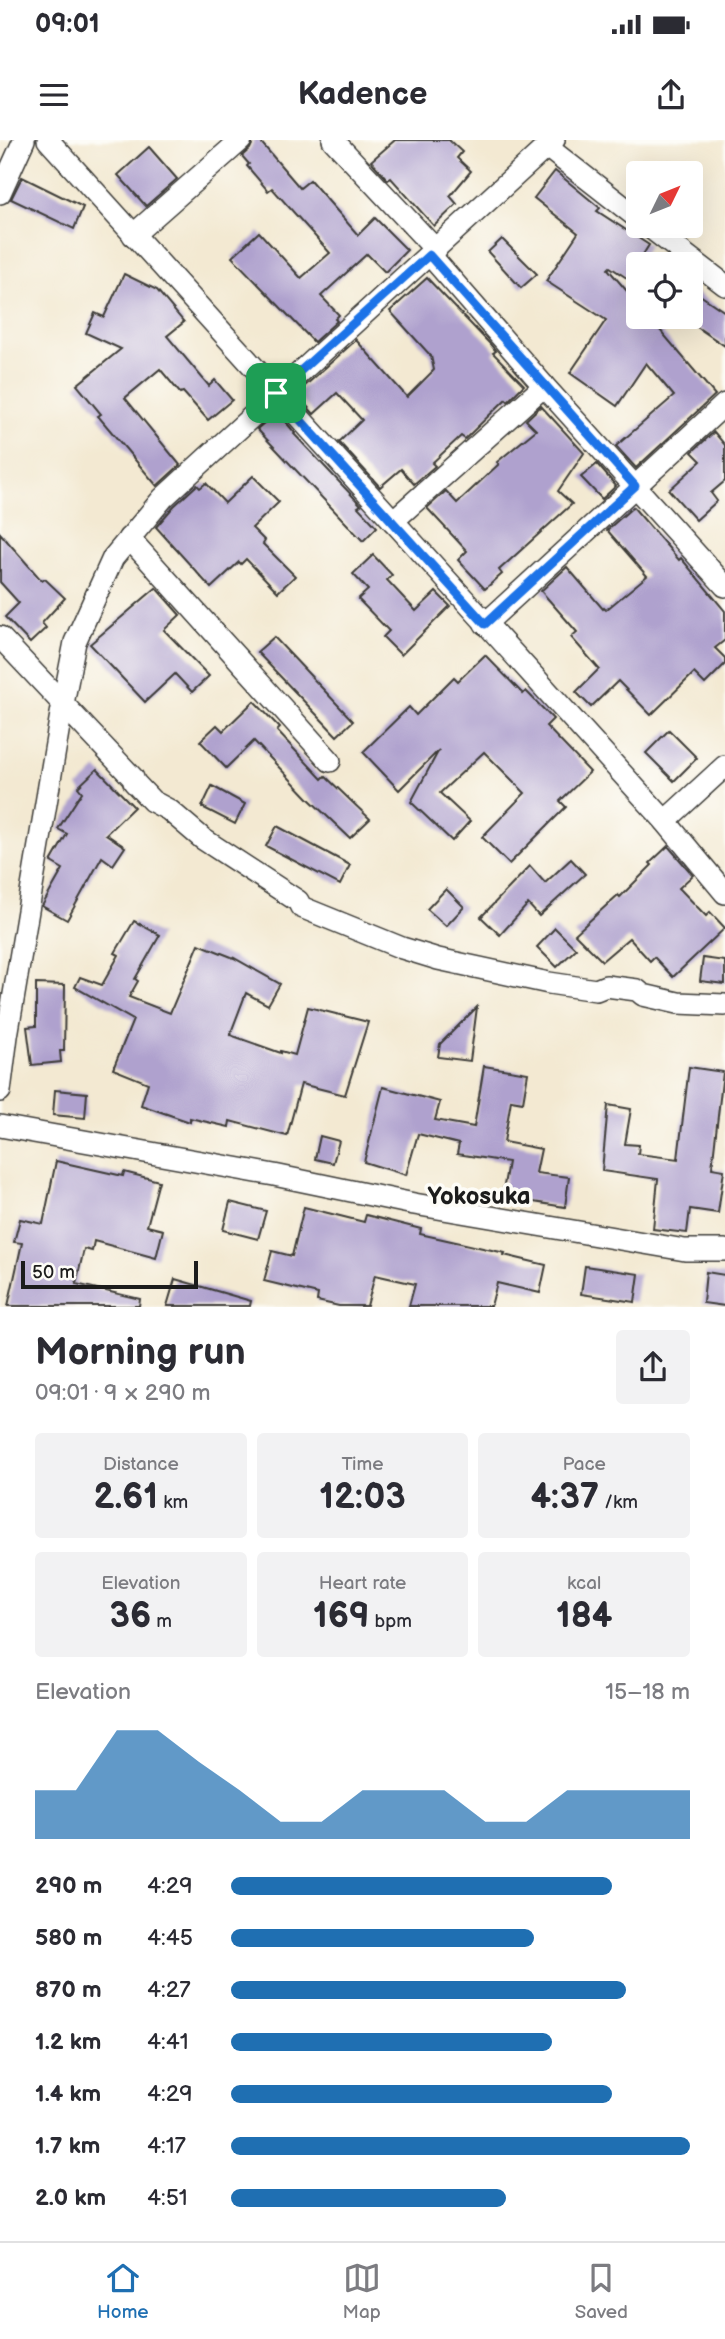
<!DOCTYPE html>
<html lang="en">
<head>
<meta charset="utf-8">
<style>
  body { margin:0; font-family:"Balsamiq Sans",sans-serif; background:#f2f2f3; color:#2b2b33; height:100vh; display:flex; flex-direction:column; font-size:26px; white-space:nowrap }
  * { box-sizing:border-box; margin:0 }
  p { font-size:23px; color:#7c7c81 }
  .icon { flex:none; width:38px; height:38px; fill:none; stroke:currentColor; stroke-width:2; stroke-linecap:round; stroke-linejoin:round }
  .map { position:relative; height:1167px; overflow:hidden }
  .panel { display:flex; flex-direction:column; background:#fff; flex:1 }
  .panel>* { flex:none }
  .needle { width:46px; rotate:47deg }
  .fabs { position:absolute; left:626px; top:21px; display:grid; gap:14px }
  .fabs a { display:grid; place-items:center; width:77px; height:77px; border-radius:7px; background:#fff; box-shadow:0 7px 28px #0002; font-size:35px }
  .scale { position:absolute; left:21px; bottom:18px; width:177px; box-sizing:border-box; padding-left:7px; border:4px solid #1c1c1c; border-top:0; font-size:19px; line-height:24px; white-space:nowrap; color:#1c1c1c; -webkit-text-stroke:5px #fdfcf7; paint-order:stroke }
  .pin { position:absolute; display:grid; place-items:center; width:60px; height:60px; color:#fff; margin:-30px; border-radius:14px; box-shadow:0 4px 10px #0006 }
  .round { display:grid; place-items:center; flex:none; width:74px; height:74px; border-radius:7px; background:#f2f2f3 }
  .head { display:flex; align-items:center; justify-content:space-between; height:119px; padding:0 35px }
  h1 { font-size:38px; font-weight:700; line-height:52px }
  .figures { display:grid; grid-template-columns:repeat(3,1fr); gap:10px; height:119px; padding:7px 35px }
  .figures div { display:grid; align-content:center; border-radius:7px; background:#f2f2f3; text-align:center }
  .figures b { font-size:35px; font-weight:700 }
  .figures small { font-size:19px; font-weight:400 }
  .figures p { font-size:19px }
  .chart { height:196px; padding:14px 35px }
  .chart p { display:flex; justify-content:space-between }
  .chart svg { width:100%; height:126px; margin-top:7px; fill:#1f6fb2; opacity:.7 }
  ul { padding:0 35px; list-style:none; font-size:23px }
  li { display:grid; grid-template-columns:112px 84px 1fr; align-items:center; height:52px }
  li i { height:18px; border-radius:9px; background:#1f6fb2 }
  .status { display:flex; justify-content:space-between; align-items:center; height:49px; padding:0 35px; background:#fff; direction:ltr }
  .status svg { height:19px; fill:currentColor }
  header { display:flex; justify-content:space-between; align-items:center; height:91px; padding:0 35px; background:#fff; font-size:32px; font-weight:700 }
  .dock { display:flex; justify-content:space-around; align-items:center; height:98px; border-top:2px solid #e1e1e2; background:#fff; font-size:19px; color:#7c7c81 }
  .dock a { display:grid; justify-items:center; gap:4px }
  .dock .selected { color:#1f6fb2 }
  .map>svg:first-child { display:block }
  .building { fill:#afa1ce }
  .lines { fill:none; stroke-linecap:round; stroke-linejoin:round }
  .minor-casing { stroke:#3c3b37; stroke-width:24 }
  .minor { stroke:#fff; stroke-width:21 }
  .route-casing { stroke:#fff; stroke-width:14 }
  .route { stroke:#1a73e8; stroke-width:9 }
  .labels { text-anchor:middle; stroke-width:7; stroke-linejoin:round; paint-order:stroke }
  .neighbourhood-label { font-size:24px; font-weight:bold; fill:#1c1c1c; stroke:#fdfcf7 }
</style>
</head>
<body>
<div class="status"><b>09:01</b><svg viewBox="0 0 49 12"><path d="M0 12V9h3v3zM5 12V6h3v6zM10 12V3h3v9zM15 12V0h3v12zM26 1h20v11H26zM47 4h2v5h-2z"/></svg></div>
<header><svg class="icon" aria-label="menu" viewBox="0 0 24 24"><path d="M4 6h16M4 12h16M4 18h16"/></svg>Kadence<svg class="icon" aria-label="share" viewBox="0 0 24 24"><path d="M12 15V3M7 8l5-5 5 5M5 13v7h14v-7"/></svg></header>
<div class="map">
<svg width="725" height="1167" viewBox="0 0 725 1167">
  <rect width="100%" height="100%" fill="#fdfcf7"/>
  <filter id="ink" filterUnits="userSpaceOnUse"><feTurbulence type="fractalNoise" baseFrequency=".0143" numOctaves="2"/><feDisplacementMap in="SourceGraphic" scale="14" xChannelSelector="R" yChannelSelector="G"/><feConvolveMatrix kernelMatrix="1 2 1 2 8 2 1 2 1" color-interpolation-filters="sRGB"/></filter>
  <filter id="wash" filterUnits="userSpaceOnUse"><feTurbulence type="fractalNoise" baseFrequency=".00686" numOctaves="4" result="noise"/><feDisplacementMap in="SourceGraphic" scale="28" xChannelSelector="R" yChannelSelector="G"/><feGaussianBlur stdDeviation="1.57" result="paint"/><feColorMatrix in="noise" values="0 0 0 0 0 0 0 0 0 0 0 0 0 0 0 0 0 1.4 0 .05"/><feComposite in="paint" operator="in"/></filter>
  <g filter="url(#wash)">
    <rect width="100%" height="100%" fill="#f3e9d2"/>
    <g id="blocks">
      <g class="building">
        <polygon points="254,0 259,0 300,48 310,40 358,95 375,78 407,110 385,132 367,114 321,156 339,175 335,179 337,181 314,202 232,117 259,92 301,138 330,113 272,48 268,51 247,26 249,24 242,16 250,9"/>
        <polygon points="395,0 449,0 462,12 457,18 471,31 450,56 457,64 434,86 391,38 388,40 371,21"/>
        <polygon points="149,7 177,39 146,66 118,35"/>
        <polygon points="555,31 600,68 597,71 649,105 639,121 639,146 610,127 608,129 639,165 639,177 649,177 715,255 636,328 616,306 674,256 646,223 617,266 570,233 606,180 546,141 578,93 534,58"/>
        <polygon points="22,37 83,67 74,89 11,59"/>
        <polygon points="502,99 537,134 521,148 488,112"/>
        <polygon points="124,134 157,150 184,182 167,196 209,246 215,240 232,260 208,280 183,252 180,253 160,229 125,258 180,325 157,346 98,276 101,274 77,245 121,209 86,193 95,173 104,177"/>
        <polygon points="427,138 490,204 496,211 493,213 524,245 508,261 506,259 465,299 461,296 432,323 435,326 414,344 401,329 380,347 339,302 362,280 337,253 314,274 296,254 356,200 407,257 434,230 431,216 390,171"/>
        <polygon points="691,149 725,172 725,206 691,183"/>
        <polygon points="541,266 584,313 558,351 572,364 499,430 502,434 485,449 458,420 467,411 427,368 446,351 457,363 499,324 497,322 536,290 526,280"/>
        <polygon points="277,272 295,293 294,294 361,365 358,367 377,387 363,401 257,289"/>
        <polygon points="714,292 725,305 725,341 711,353 717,361 696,380 669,350 701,321 692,312"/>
        <polygon points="597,324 616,346 602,359 581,337"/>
        <polygon points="253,336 279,362 252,388 265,401 263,404 295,436 278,452 246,419 241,424 239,422 211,448 156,387 174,366 197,345 200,348 206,343 225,363"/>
        <polygon points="633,367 679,420 681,418 725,471 725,500 715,508 725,518 725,524 705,544 694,533 651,575 618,541 591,567 576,552 599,529 571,497 577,492 541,451 567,427 603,469 604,468 606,470 647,436 607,390"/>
        <polygon points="0,393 42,441 45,439 65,458 42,483 46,488 30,503 5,477 19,463 0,442"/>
        <polygon points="373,415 392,435 387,440 416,471 436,452 450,466 401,515 383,497 389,491 358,459 368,450 353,434"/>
        <polygon points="156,448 180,475 164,490 209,536 192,552 175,534 145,562 90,504"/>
        <polygon points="274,497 353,581 337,596 257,512"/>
        <polygon points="485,515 523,554 526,551 553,579 546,586 590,632 560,661 566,667 509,724 482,697 525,653 484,612 440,653 470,681 452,701 411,662 439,610 399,650 363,612 409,567 416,575 454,537 458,541"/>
        <polygon points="254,561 280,588 277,591 322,639 325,636 370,679 350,698 309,659 254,601 226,628 200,601 217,585 223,591"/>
        <polygon points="669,590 697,618 674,641 646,613"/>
        <polygon points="97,629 134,667 106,694 125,707 113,725 102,717 67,780 42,766 63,729 51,722 67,694 58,689 82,652 78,647"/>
        <polygon points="212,646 245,664 235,684 202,667"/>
        <polygon points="277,686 350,725 340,745 266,706"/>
        <polygon points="668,706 693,735 679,748 706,776 710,772 725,788 673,837 654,817 650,821 629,798 602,821 575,794 618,755 620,757 652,725 650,723"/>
        <polygon points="571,719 585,734 539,776 528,764 500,795 481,777 530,726 545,743"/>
        <polygon points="446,749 464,767 446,786 427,769"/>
        <polygon points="134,781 160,795 135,839 138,841 129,857 170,873 199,804 234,818 280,844 268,865 246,853 230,895 281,913 281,911 295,915 308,867 368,882 345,955 301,944 287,996 230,981 229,987 190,978 190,982 141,965 148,943 113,929 133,880 75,847 80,837 102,845 119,815 115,813"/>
        <polygon points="555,788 576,809 557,827 537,807"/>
        <polygon points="703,818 725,821 725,844 700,841"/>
        <polygon points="36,844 65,845 64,911 60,911 61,922 32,925 27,887 36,886"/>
        <polygon points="477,867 470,921 438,917 440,904"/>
        <polygon points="484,926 528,933 523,962 511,960 504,1002 541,1009 536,1033 569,1037 565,1067 502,1057 508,1022 457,1014 459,1004 418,994 406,1035 364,1022 383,947 440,962 435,980 474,987"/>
        <polygon points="689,927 723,932 712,1028 724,1030 718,1073 690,1069 687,1093 653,1089 658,1039 602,1031 608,965 631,969 625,1004 639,1005 638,1014 678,1019"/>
        <polygon points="55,950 87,953 85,978 53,975"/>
        <polygon points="320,996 339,1001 333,1023 315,1019"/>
        <polygon points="56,1021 123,1036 124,1032 159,1041 147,1086 163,1090 156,1118 94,1101 92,1111 84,1109 76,1144 140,1159 139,1166 8,1166 22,1103 14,1102 20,1079 43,1084"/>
        <polygon points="230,1062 266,1071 258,1099 223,1090"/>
        <polygon points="304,1067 364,1082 366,1075 421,1089 420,1094 505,1113 504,1115 546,1125 540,1153 497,1143 491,1166 409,1166 415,1144 375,1135 367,1166 339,1166 317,1161 318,1154 264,1141 272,1111 292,1116"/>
        <polygon points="585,1126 639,1134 635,1162 581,1154"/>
        <polygon points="706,1132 725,1135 725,1166 703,1163"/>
        <polygon points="175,1139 251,1161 250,1166 167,1166"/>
      </g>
    </g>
  </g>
  <g filter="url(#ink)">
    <use href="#blocks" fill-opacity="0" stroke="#3c3b37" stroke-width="2"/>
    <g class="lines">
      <defs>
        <g id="minor">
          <polyline points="48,0 665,681 725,753"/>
          <polyline points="333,0 436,110"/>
          <polyline points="547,7 639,79"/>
          <polyline points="0,53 24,0"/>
          <polyline points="648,86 725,145"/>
          <polyline points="133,95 241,0"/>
          <polyline points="430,115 544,246 725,446"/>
          <polyline points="393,381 544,246"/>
          <polyline points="129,398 330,621"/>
          <polyline points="485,484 725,264"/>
          <polyline points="0,497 133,638 134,642 152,661 169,670 203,699 298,761 301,767 402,808 438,819 549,843 596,850 606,846 637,850 643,855 678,863 725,865"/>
          <polyline points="665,681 725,626"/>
          <polyline points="0,951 7,896 61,574 75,502 113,418 163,358 554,0"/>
          <polyline points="0,986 274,1035 414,1064 685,1110 725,1110"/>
        </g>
      </defs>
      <use href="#minor" class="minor-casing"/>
      <use href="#minor" class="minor"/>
    </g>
  </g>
  <g class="lines" filter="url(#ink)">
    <defs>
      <polygon id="route" points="429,115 635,346 485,484 276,253"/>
    </defs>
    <use href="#route" class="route-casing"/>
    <use href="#route" class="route"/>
  </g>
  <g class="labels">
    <g class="neighbourhood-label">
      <text x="479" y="1064">Yokosuka</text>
    </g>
  </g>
</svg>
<div class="fabs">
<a><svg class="needle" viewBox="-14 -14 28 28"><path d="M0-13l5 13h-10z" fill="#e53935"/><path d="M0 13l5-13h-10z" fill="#7c7c81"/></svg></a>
<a><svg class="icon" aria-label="locate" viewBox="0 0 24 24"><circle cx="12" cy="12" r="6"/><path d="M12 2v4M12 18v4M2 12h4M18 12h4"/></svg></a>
</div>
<div class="scale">50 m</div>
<div class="pin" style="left:276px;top:253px;background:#1e9e55"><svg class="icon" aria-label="arrive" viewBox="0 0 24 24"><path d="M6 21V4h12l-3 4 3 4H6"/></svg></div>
</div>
<section class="panel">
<div class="head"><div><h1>Morning run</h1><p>09:01 · 9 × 290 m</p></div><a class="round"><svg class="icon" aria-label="share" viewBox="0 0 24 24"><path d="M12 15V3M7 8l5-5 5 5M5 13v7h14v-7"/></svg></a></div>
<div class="figures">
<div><p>Distance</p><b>2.61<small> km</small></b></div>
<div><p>Time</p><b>12:03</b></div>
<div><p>Pace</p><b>4:37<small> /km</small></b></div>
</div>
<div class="figures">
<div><p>Elevation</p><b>36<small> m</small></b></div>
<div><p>Heart rate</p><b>169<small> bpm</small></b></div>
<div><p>kcal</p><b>184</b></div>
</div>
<div class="chart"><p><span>Elevation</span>15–18 m</p>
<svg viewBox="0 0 160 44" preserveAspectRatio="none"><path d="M0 44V27L10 27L20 6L30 6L40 17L50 27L60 38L70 38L80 27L90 27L100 27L110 38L120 38L130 27L140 27L150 27L160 27V44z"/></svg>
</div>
<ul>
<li><b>290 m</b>4:29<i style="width:83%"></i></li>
<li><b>580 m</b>4:45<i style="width:66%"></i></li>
<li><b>870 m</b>4:27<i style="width:86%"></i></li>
<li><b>1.2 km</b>4:41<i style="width:70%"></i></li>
<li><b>1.4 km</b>4:29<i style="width:83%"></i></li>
<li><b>1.7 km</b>4:17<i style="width:100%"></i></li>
<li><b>2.0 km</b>4:51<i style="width:60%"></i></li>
</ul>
</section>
<nav class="dock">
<a class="selected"><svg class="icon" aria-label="home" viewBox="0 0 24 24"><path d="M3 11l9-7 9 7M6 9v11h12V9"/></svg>Home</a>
<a><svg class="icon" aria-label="map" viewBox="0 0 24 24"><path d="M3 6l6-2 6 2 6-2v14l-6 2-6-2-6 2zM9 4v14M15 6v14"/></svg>Map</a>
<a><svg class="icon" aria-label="saved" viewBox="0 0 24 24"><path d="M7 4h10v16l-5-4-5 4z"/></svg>Saved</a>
</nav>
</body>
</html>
